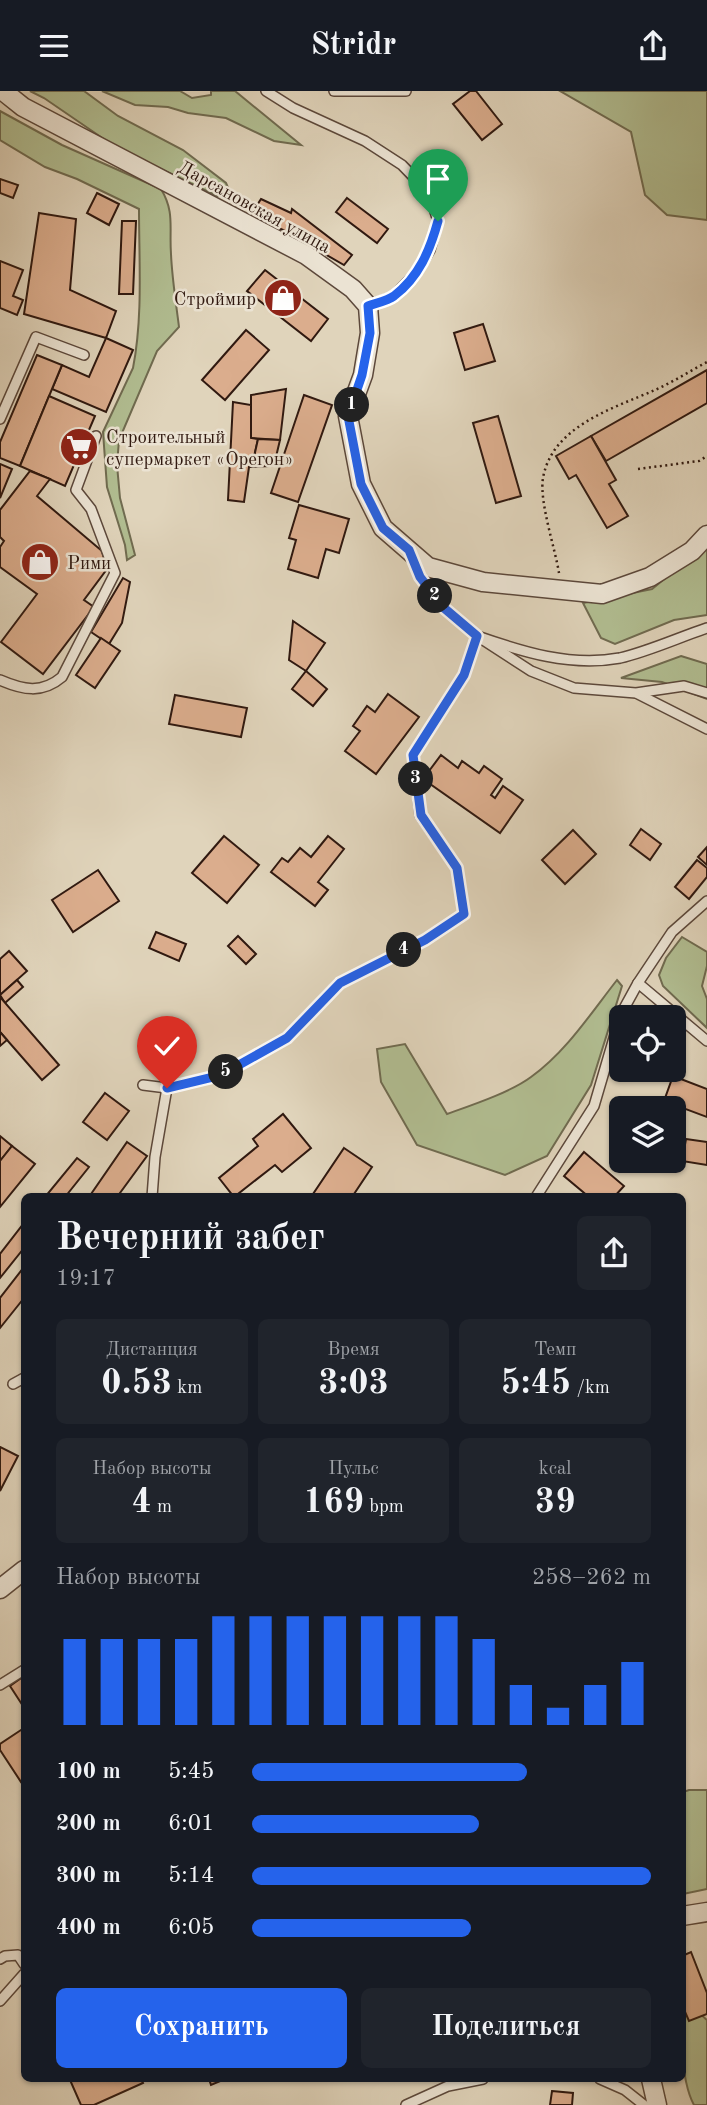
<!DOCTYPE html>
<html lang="ru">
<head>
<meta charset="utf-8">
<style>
  body { margin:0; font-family:"Old Standard TT",serif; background:#20242c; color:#f1f3f6; height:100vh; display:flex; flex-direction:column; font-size:26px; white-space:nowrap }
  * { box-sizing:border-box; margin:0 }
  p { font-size:23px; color:#9ea1a6 }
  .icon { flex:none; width:38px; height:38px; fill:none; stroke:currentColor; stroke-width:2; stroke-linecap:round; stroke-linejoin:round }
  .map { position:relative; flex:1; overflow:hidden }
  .drawer { position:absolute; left:21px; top:1102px; width:665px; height:889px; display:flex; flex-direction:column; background:#171b24; border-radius:10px; box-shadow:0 2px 5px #0004 }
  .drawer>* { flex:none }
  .controls { position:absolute; left:609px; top:914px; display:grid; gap:14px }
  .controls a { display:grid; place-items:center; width:77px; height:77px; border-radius:10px; background:#171b24; box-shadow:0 2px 5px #0004; font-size:35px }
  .pin { position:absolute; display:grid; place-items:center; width:60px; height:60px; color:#fff; margin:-72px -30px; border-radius:50% 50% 50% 0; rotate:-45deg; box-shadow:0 0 7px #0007 }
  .pin .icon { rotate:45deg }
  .km { position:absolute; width:35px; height:35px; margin:-18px; border-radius:50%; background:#222; color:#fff; font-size:19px; line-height:35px; text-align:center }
  .round { display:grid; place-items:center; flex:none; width:74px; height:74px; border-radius:10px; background:#20242c }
  .headline { display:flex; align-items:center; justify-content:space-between; height:119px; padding:0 35px }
  h1 { font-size:38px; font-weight:800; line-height:52px }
  .stats { display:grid; grid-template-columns:repeat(3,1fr); gap:10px; height:119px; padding:7px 35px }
  .stats div { display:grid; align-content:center; border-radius:10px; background:#20242c; text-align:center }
  .stats b { font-size:35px; font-weight:800 }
  .stats small { font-size:19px; font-weight:400 }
  .stats p { font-size:19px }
  .chart { height:196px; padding:14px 35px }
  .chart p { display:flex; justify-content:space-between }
  .chart svg { width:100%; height:126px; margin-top:7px; stroke:#2563eb; stroke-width:6 }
  .primary-button { display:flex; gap:14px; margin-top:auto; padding:14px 35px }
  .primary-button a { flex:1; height:80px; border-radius:10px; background:#2563eb; color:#fff; font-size:28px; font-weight:800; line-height:80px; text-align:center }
  .primary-button a+a { background:#20242c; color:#f1f3f6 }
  ul { padding:0 35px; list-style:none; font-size:23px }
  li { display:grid; grid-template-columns:112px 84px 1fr; align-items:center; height:52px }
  li i { height:18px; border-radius:9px; background:#2563eb }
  header { display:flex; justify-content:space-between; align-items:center; height:91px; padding:0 35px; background:#171b24; font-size:32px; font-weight:800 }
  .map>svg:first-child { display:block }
  .green { fill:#b1bd91; stroke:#706b50; stroke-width:2 }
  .building { fill:#dbad8d; stroke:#301910; stroke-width:2 }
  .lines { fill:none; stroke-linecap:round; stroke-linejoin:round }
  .lane-casing { stroke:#5c483b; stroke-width:12 }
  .street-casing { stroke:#5c483b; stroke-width:21 }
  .path { stroke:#301910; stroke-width:2.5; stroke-dasharray:2 3.5; stroke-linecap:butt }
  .lane { stroke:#ebe3d3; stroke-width:9 }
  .street { stroke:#ebe3d3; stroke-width:18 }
  .route-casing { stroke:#fff; stroke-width:14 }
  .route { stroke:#2563eb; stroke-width:9 }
  .labels { text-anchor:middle; stroke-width:5; stroke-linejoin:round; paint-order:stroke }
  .street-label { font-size:19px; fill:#301910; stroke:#ebe3d3 }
  .poi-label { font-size:19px; fill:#301910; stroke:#ebe3d3; text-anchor:start }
</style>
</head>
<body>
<header><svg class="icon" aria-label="menu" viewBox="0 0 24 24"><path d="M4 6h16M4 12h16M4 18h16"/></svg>Stridr<svg class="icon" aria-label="share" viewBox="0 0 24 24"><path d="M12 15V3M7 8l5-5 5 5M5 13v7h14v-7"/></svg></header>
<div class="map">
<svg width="707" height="2014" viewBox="0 0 707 2014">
  <rect width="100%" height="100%" fill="#e0d4bb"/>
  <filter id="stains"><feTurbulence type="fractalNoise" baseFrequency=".00286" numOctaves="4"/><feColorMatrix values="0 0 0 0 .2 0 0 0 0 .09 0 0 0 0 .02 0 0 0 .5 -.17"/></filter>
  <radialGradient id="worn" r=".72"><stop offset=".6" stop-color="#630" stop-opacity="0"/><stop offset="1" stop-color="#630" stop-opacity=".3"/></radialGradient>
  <g class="green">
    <polygon points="30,0 84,0 118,25 183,59 226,92 232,106 217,105 117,57 44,7"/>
    <polygon points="102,0 180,0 192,7 211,4 211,0 235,0 301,54 274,50 226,27 188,22 168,16 135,14"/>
    <polygon points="560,0 707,0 707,129 667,124 645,104 631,41"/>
    <path d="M0,20L62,54L161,98C175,121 169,137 171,163C172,187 176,212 179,236L157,260L119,349L117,374L120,407L135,464L127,469L125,454L107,396L103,341L133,277C143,226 139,170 139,118L77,88L45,76L0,49Z"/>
    <polygon points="707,453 707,524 674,529 615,553 601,547 583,512 652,498"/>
    <polygon points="681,565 707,573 707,608 662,591 621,587"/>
    <polygon points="682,846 707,861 707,875 702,895 707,908 707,937 663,895 659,884 666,867"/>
    <path d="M617,889L622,895L591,994L547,1065L505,1084L417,1054L381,991L377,958L405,953L447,1023C472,1014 511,1001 531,986C566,961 591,922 617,889Z"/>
    <polygon points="689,1699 707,1699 707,1798 683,1803 683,1701"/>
    <path d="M682,1859L689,1872L699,1922L707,1929V2014H694C675,1979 683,1901 682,1859Z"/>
  </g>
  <g class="building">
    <polygon points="470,0 476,0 502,33 482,49 453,13"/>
    <polygon points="0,88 18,94 13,107 0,102"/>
    <polygon points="97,102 119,113 109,134 87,122"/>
    <polygon points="347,107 388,138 377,152 336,121"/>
    <polygon points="261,108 291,122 292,118 352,164 344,174 283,139 250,125"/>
    <polygon points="39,122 76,128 70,199 116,220 106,247 24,223"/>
    <polygon points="122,130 136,130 133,203 119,203"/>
    <polygon points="0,170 23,179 13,205 23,209 17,224 0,217"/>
    <polygon points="265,179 328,228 311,250 247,200"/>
    <polygon points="483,233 495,270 465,279 454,242"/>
    <polygon points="246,239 269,259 225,309 202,289"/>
    <polygon points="106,247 133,259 106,321 52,298 62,274 89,286"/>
    <polygon points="37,264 62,274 20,375 0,367 0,351"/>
    <polygon points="707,279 707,312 606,370 591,345"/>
    <polygon points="286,298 280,349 251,347 251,304"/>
    <polygon points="304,304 332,314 298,411 271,402"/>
    <polygon points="49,305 95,325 65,395 20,375"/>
    <polygon points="233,311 251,314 251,347 258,348 254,366 275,370 270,375 249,376 244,411 228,409"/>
    <polygon points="498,325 521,405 496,412 473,332"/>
    <polygon points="591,345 616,389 609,393 628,425 607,437 576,384 569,388 556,365"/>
    <polygon points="258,348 280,349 275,370 254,366"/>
    <polygon points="0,373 12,378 0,407"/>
    <polygon points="30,380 50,388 37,405 102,460 107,478 84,509 94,516 43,583 1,551 37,503 0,476 0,456 4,450 0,446 0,419"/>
    <polygon points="299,414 349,428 339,462 326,458 318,487 288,478 296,449 289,447"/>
    <polygon points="123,487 130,491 122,532 109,553 91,541"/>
    <polygon points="293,530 325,552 306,580 289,569"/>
    <polygon points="101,547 120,560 95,597 76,584"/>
    <polygon points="306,580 327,598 313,615 292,598"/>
    <polygon points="388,603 419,626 376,683 345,660 360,640 353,635 367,615 375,621"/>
    <polygon points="175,604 247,617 241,646 169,633"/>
    <polygon points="441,664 458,677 462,670 479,682 484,675 502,688 491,704 495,707 503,695 523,709 500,742 423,688"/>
    <polygon points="641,738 661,753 650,769 630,754"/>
    <polygon points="573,739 596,763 565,793 542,769"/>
    <polygon points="224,745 259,774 227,812 192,782"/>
    <polygon points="328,745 344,758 318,791 328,799 315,815 271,781 282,767 288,771 300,757 311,766"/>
    <polygon points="707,756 707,774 698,766"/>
    <polygon points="697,769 707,777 707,786 689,808 675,796"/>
    <polygon points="98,779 119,810 73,841 52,809"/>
    <polygon points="156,841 186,853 179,870 149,857"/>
    <polygon points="238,845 256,863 246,873 228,855"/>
    <polygon points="9,860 27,880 0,904 0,868"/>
    <polygon points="17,889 23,896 5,912 0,904"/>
    <polygon points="0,906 59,974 42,989 0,941"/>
    <polygon points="0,941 7,949 0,955"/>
    <polygon points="673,985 707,998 707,1026 664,1010"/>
    <polygon points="105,1002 129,1020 107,1049 83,1031"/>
    <polygon points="283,1023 311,1057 282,1081 275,1074 234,1106 219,1087 258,1055 253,1048"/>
    <polygon points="0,1045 12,1055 0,1070"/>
    <polygon points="686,1048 707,1051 707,1074 682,1070"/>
    <polygon points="127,1051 147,1065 117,1106 89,1106"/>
    <polygon points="12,1055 35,1073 0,1116 0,1070"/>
    <polygon points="344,1057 372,1076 352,1106 311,1106"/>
    <polygon points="584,1061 624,1095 614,1106 589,1106 564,1085"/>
    <polygon points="77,1067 89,1076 65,1106 45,1106"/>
    <polygon points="24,1132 24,1157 0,1187 0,1163"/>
    <polygon points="24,1176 24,1207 0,1237 0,1207"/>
    <polygon points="0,1356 18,1365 0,1400"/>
    <polygon points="24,1585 24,1614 23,1615 10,1595"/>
    <polygon points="24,1637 24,1689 21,1691 0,1659 0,1653"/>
    <polygon points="691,1861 707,1902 707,1923 689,1930 682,1914 682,1865"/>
    <polygon points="72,1988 141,1988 143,1992 94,2014 81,2014 70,1989"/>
    <polygon points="209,1988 225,1988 211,1994"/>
    <polygon points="552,2000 573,2002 572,2014 550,2014"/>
  </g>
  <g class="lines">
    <defs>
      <g id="lane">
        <polyline points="266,0 293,17 365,50 402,74 429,102 438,130 430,159 417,181 393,206 368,215"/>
        <polyline points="334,0 406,0"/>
        <polyline points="0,328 36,246 84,264"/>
        <polyline points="412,467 420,486 444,517 477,545 531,580 574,597 636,602 684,595 707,602"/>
        <path d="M0,589C23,599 42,603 62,586L115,482L91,418L76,399L96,345"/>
        <polyline points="638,603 707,638"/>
        <polyline points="638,892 707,950"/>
        <path d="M143,994L167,997L221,984L287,947L339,892L425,849L464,823L457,777L420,724L413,664L464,584L477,545C523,561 570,576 620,567C647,561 680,546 707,537"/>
        <polyline points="152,1106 155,1066 167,997"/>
        <polyline points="536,1106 594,1015 621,923 638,892 672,841 707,810"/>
        <polyline points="13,1293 24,1287"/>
        <polyline points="0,1594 24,1579"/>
        <polyline points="0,1868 5,1865 18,1864 24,1873"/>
        <polyline points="0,1910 24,1883"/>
        <polyline points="600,1988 625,1999 644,2014"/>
        <polyline points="406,2014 448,1995 483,1988"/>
      </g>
      <g id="street">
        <polyline points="3,0 23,16 306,164 353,198 368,215 370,242 363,284 348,325 361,393 383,437 428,476 483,491 602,503 650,486 692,460 707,444"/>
        <polyline points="0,1498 24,1479"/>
        <polyline points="682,1825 707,1821"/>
        <polyline points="651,1988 657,2014"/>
      </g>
    </defs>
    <use href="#lane" class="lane-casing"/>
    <use href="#street" class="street-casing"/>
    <g class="path">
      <polyline points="638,378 699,370 707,365"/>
      <path d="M559,482C555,457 539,410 543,387C552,335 614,317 655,299C673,291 690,280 707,271"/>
    </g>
    <use href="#lane" class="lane"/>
    <use href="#street" class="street"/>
  </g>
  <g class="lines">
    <defs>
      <path id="route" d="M167,997L221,984L287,947L340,892L425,849L464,823L457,777L421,724L413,664L464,584L477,545L444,517L420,486L409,459L383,437L361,393L348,325L362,284L370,242L368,215C376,212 387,210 394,205C419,186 430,159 438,130"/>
    </defs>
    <use href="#route" class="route-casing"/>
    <use href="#route" class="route"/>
  </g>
  <defs>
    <symbol id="shop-disc" viewBox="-11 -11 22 22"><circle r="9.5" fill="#8f2418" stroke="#ebe3d3"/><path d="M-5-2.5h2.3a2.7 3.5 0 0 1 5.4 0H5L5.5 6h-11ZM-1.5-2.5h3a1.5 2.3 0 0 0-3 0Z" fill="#fff"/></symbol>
    <symbol id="supermarket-disc" viewBox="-11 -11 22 22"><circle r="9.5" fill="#8f2418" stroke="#ebe3d3"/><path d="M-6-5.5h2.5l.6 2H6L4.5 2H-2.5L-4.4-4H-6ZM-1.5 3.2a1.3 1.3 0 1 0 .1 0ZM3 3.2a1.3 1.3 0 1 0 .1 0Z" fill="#fff"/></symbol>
  </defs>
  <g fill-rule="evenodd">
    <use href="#shop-disc" x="261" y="185" width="44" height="44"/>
    <use href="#supermarket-disc" x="57" y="334" width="44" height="44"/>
    <use href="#shop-disc" x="18" y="449" width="44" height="44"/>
  </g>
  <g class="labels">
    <g class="street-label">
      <text transform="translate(255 115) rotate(29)" y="7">Дарсановская улица</text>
    </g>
    <g class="poi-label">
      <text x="256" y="214" text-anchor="end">Строймир</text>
      <text x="106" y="352">Строительный<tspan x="106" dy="22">супермаркет «Орегон»</tspan></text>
      <text x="67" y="478">Рими</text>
    </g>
  </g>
  <rect width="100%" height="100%" filter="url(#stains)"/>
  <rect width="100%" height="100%" fill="url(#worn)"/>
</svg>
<div class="controls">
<a><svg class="icon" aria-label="locate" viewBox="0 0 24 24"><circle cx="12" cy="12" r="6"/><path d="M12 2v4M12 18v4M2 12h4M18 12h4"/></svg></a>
<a><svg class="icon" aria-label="layers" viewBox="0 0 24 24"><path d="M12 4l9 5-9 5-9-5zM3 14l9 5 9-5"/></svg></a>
</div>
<div class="pin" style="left:438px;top:130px;background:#1e9e55"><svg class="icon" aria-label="arrive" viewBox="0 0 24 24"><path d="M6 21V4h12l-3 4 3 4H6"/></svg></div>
<div class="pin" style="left:167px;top:997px;background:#d93025"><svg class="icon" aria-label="check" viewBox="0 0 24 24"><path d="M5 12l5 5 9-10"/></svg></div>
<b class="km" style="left:352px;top:314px">1</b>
<b class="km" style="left:435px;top:505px">2</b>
<b class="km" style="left:416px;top:688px">3</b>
<b class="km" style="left:404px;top:859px">4</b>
<b class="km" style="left:226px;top:981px">5</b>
<section class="drawer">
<div class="headline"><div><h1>Вечерний забег</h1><p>19:17</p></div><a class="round"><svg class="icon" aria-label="share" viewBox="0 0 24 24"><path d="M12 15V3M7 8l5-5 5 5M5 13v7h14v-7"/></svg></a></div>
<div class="stats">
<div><p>Дистанция</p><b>0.53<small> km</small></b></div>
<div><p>Время</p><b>3:03</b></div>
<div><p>Темп</p><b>5:45<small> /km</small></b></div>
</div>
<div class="stats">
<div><p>Набор высоты</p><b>4<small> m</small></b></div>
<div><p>Пульс</p><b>169<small> bpm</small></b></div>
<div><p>kcal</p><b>39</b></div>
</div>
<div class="chart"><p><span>Набор высоты</span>258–262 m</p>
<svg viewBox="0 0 160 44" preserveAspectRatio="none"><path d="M5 44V14M15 44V14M25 44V14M35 44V14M45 44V6M55 44V6M65 44V6M75 44V6M85 44V6M95 44V6M105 44V6M115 44V14M125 44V30M135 44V38M145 44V30M155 44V22"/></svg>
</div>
<ul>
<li><b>100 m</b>5:45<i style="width:69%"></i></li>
<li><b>200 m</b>6:01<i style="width:57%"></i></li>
<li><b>300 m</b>5:14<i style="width:100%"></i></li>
<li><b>400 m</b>6:05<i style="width:55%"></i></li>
</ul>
<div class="primary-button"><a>Сохранить</a><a>Поделиться</a></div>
</section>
</div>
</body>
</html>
